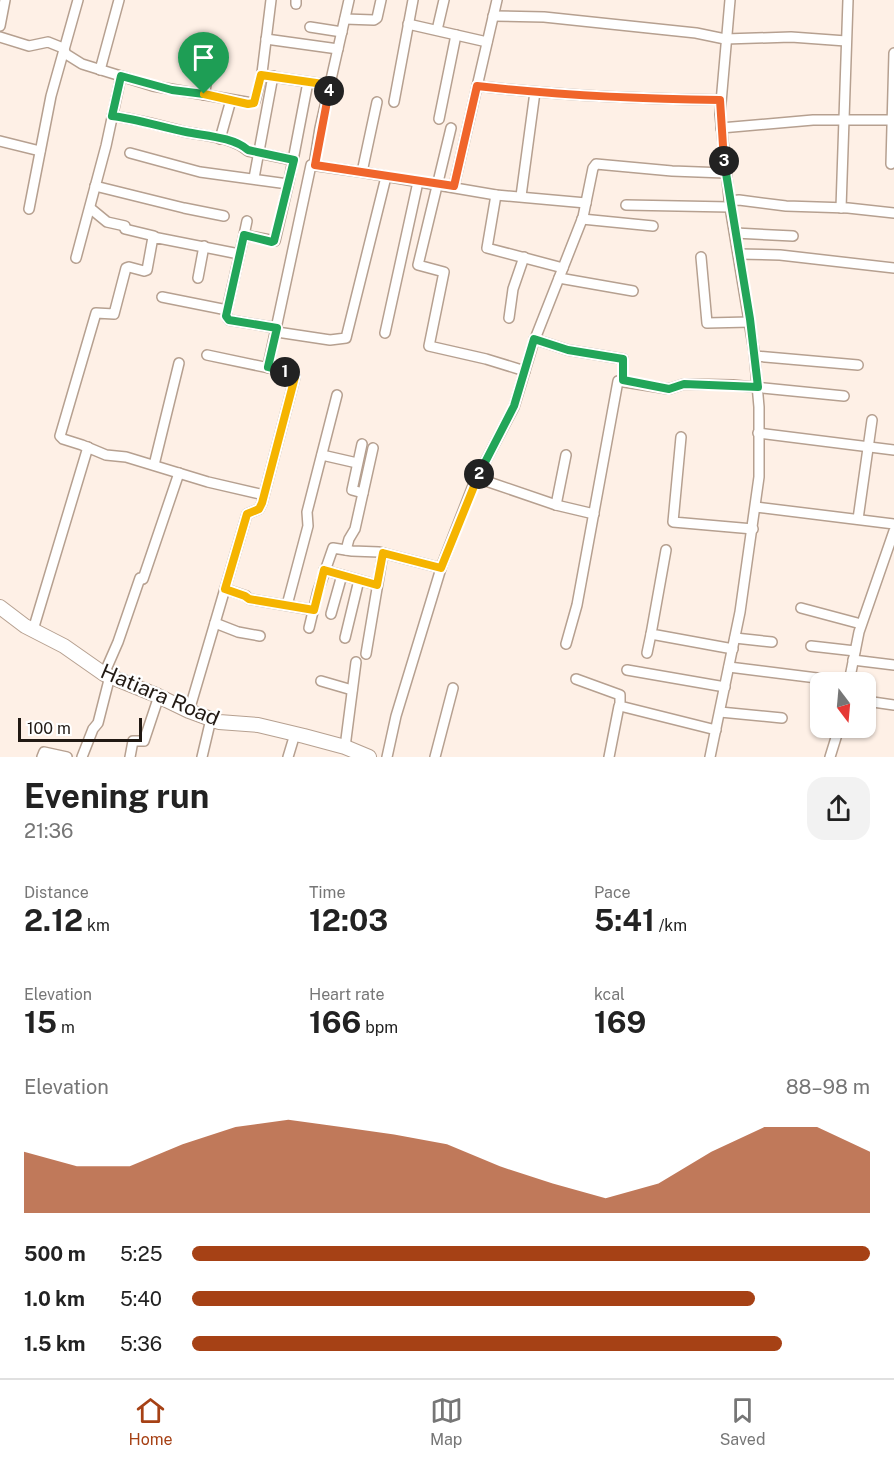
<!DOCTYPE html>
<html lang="en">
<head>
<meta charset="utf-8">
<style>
  body { margin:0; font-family:"Public Sans",sans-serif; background:#f2f2f2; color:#222; height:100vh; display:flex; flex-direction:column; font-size:22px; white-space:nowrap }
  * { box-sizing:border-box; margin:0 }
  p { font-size:20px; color:#767676 }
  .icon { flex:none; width:33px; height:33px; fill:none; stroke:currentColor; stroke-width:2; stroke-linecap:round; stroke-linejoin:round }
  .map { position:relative; height:757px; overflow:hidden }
  .side { display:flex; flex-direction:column; background:#fff; flex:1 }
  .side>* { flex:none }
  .needle { width:39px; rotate:164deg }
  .controls { position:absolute; left:810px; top:672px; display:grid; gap:12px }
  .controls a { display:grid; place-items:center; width:66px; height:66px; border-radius:12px; background:#fff; box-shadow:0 2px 4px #0004; font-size:30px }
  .scale { position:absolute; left:18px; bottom:15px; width:124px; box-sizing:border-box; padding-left:6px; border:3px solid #211913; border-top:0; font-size:16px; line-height:21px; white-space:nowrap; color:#211913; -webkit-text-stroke:4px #fff; paint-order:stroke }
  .pin { position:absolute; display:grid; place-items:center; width:51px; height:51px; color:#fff; margin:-62px -26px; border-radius:50% 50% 50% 0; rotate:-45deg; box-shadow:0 0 6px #0007 }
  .pin .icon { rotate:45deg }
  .km { position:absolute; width:30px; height:30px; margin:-15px; border-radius:50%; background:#222; color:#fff; font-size:16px; line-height:30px; text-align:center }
  .round { display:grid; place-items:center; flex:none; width:63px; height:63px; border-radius:18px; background:#f2f2f2 }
  .head { display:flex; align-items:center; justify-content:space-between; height:102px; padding:0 24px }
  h1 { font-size:33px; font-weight:700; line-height:45px }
  .figures { display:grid; grid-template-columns:repeat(3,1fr); gap:9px; height:102px; padding:6px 24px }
  .figures div { display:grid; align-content:center }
  .figures b { font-size:30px; font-weight:700 }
  .figures small { font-size:16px; font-weight:400 }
  .figures p { font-size:16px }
  .chart { height:168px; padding:12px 24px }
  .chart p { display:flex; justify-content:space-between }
  .chart svg { width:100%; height:108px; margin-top:6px; fill:#a64115; opacity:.7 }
  ul { padding:0 24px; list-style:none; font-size:20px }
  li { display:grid; grid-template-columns:96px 72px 1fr; align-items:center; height:45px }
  li i { height:15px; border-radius:8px; background:#a64115 }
  .tab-bar { display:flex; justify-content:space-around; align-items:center; height:84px; border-top:2px solid #e0e0e0; background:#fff; font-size:16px; color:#767676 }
  .tab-bar a { display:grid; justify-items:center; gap:3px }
  .tab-bar .active { color:#a64115 }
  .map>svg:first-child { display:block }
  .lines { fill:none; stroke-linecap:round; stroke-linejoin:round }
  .street-casing { stroke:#b6a090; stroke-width:12 }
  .secondary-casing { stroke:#b6a090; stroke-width:16 }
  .street { stroke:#fff; stroke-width:9 }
  .secondary { stroke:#fff; stroke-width:14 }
  .split-1-casing { stroke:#fff; stroke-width:12 }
  .split-2-casing { stroke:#fff; stroke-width:12 }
  .split-3-casing { stroke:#fff; stroke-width:12 }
  .split-4-casing { stroke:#fff; stroke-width:12 }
  .split-5-casing { stroke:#fff; stroke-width:12 }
  .split-1 { stroke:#22a559; stroke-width:8 }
  .split-2 { stroke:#f5b400; stroke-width:8 }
  .split-3 { stroke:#22a559; stroke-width:8 }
  .split-4 { stroke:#f0652b; stroke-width:8 }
  .split-5 { stroke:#f5b400; stroke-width:8 }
  .labels { text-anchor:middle; stroke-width:4.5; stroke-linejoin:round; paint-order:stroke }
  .street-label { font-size:21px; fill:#211913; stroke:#fff }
</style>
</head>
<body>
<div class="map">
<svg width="894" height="757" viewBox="0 0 894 757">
  <rect width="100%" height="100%" fill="#fef0e6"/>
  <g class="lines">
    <defs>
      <g id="street">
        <polyline points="296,4 296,0"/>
        <polyline points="493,16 544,17 696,33 725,39 791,37 846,41"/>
        <polyline points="345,19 374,20 377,18 381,0"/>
        <polyline points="408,24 487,42"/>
        <polyline points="0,26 5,0"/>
        <polyline points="310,27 342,32"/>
        <polyline points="437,30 444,0"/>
        <polyline points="0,37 29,46 48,42 63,48 66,54 82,64 153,86 252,103 255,101 262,73 271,0"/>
        <polyline points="266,39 338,49"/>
        <polyline points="100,70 119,0"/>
        <polyline points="267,76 330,85"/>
        <path d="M477,86C557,95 639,99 720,100"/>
        <polyline points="204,95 212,55"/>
        <polyline points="394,102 413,0"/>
        <path d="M112,116C137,119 161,126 186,132C206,136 232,137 248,151L293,160"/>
        <polyline points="439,119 456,35"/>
        <polyline points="451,128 418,265 444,272 429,346 486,359 525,371"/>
        <polyline points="721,128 813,120 894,120"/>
        <polyline points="220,139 231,100"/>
        <polyline points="0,141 40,151"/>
        <polyline points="130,153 200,172 288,184"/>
        <polyline points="891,164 894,53"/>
        <polyline points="314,165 320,128 349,0"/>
        <polyline points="362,172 377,102"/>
        <polyline points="254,178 273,76"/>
        <polyline points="95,186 184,208 224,216"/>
        <polyline points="454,186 497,0"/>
        <polyline points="496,195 487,248 563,268"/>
        <polyline points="521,196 535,92"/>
        <polyline points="729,201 739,200 786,206 848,208 894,213"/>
        <polyline points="626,205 730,207"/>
        <polyline points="90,208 107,222 125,226"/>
        <polyline points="841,208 848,0"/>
        <polyline points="29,209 51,96 78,0"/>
        <polyline points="582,219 653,226"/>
        <polyline points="125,229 154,236"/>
        <polyline points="735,233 793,236"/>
        <polyline points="244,235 247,221"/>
        <polyline points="239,254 153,237 147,270 144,271 129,267 126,268 114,314 96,313 60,436 63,439 82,445 106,455 126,457 208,482 264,495"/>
        <polyline points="738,254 780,255 894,268"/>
        <polyline points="701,257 707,323 750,322"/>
        <polyline points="76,258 106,146 121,76"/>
        <polyline points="198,278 204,246"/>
        <polyline points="559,278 633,291"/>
        <polyline points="162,297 227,310"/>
        <polyline points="509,318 513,289 524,257"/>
        <polyline points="277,328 229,320 227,317 227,310 244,235 275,241 289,181 308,82"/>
        <polyline points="277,332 330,340 346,338 386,177"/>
        <polyline points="385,333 418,182"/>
        <polyline points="534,339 568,350 623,359 623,380"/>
        <polyline points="207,355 269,368"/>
        <polyline points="755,356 858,365"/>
        <polyline points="758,433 894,450"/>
        <polyline points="681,437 673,522 753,529"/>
        <polyline points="362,444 352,490 363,493"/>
        <polyline points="322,455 357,463"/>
        <polyline points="154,465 179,363"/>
        <polyline points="477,478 556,505 594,514"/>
        <polyline points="556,505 566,455"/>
        <polyline points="756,507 894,524"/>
        <polyline points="858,519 872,420"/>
        <polyline points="346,550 349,539 355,529 373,448"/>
        <polyline points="666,550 651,634 733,649"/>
        <polyline points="324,570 377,585"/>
        <polyline points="143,579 179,473"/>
        <polyline points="225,589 246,596 249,599 313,610"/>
        <polyline points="287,605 308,526 307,512 337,395"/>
        <polyline points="801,608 861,624"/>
        <polyline points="331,614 342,575"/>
        <polyline points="215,623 238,632 260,636"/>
        <polyline points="309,628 318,591 333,548 352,551 379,552 441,568"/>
        <polyline points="33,630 88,447"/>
        <polyline points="345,638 359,580"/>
        <polyline points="735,638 772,642"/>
        <polyline points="566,644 577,605 618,381 669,389 684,384 733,385 844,396"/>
        <polyline points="811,646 855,651"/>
        <polyline points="647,653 651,634"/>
        <polyline points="366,654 383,553"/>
        <polyline points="853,660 894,665"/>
        <polyline points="729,667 849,682"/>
        <polyline points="627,670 725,687"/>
        <polyline points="104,674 118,642 140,578"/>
        <polyline points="576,679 620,695 620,706 716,730"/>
        <polyline points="321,681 352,690"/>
        <polyline points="849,682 859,632 894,531"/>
        <polyline points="866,701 894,705"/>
        <polyline points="189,711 247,514 259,509 262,503 295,377 293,373 269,368 268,366 311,165 361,172 496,195 586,203"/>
        <polyline points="720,712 782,718"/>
        <polyline points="345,747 356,662"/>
        <polyline points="42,757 44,752 67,757"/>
        <polyline points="82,757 93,729 98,723 110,676"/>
        <polyline points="130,757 133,741 144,741 159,696"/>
        <polyline points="202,757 211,719"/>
        <polyline points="288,757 295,734"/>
        <polyline points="387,757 396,716 442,565 474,483 514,407 533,344 583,217 593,168 596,164 672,171 725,173"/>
        <polyline points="435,757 453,688"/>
        <polyline points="609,757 619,706"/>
        <polyline points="710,757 740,612 759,477 759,407 754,351 730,207 720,114 730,0"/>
        <polyline points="830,757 839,728"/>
      </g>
      <polyline id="secondary" points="0,607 25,626 64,646 104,674 156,695 189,711 219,722 258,725 304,736 345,747 369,757"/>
    </defs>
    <use href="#street" class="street-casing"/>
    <use href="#secondary" class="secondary-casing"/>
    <use href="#street" class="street"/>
    <use href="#secondary" class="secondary"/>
  </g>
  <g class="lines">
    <defs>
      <path id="split-1" d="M204,94L172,90L121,76L112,116C137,119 161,127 186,132C206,136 233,137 248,150L294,160L274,241L272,242L244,235L226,316L229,320L277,328L268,367L285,372"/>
      <polyline id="split-2" points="285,372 294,374 295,377 262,503 259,509 247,514 225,589 245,596 249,599 314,610 324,570 377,585 383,553 441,568 479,474"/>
      <polyline id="split-3" points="479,474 514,406 534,339 568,350 623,359 623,380 669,389 684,384 758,387 750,319 724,161"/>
      <path id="split-4" d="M329,91L315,165L454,186L477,86C557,95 639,99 720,100L724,161"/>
      <polyline id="split-5" points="204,94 248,104 254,103 261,75 330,85 329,91"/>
    </defs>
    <use href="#split-1" class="split-1-casing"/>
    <use href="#split-2" class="split-2-casing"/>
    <use href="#split-3" class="split-3-casing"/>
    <use href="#split-4" class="split-4-casing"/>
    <use href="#split-5" class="split-5-casing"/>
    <use href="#split-1" class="split-1"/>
    <use href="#split-2" class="split-2"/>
    <use href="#split-3" class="split-3"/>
    <use href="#split-4" class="split-4"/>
    <use href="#split-5" class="split-5"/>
  </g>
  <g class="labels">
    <g class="street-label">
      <text transform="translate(160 695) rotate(23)" y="7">Hatiara Road</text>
    </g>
  </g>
</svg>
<div class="controls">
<a><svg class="needle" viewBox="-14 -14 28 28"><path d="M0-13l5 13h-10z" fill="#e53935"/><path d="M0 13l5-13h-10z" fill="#767676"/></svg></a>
</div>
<div class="scale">100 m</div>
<div class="pin" style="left:204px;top:94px;background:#1e9e55"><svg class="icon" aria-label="arrive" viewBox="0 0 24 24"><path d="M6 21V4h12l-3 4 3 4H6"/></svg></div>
<b class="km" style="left:285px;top:372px">1</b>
<b class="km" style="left:479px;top:474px">2</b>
<b class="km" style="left:724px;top:161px">3</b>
<b class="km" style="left:329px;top:91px">4</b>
</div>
<section class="side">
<div class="head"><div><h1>Evening run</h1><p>21:36</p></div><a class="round"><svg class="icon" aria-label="share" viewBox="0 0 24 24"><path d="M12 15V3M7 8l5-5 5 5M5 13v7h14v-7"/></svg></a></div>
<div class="figures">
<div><p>Distance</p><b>2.12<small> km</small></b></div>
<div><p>Time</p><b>12:03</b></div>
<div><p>Pace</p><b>5:41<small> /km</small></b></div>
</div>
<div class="figures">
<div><p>Elevation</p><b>15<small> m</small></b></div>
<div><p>Heart rate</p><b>166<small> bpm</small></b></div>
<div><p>kcal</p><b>169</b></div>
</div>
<div class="chart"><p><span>Elevation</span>88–98 m</p>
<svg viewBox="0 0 160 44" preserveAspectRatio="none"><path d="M0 44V19L10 25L20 25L30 16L40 9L50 6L60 9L70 12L80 16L90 25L100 32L110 38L120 32L130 19L140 9L150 9L160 19V44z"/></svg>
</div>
<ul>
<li><b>500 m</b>5:25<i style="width:100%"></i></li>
<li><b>1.0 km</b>5:40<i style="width:83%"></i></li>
<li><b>1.5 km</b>5:36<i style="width:87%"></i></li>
</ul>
</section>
<nav class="tab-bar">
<a class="active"><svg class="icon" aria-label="home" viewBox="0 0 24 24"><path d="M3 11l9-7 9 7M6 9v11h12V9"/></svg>Home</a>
<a><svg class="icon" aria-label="map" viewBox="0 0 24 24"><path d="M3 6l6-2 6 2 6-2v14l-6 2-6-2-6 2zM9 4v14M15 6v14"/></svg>Map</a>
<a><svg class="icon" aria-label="saved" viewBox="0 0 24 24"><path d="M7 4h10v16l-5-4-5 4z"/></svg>Saved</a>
</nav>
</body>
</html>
